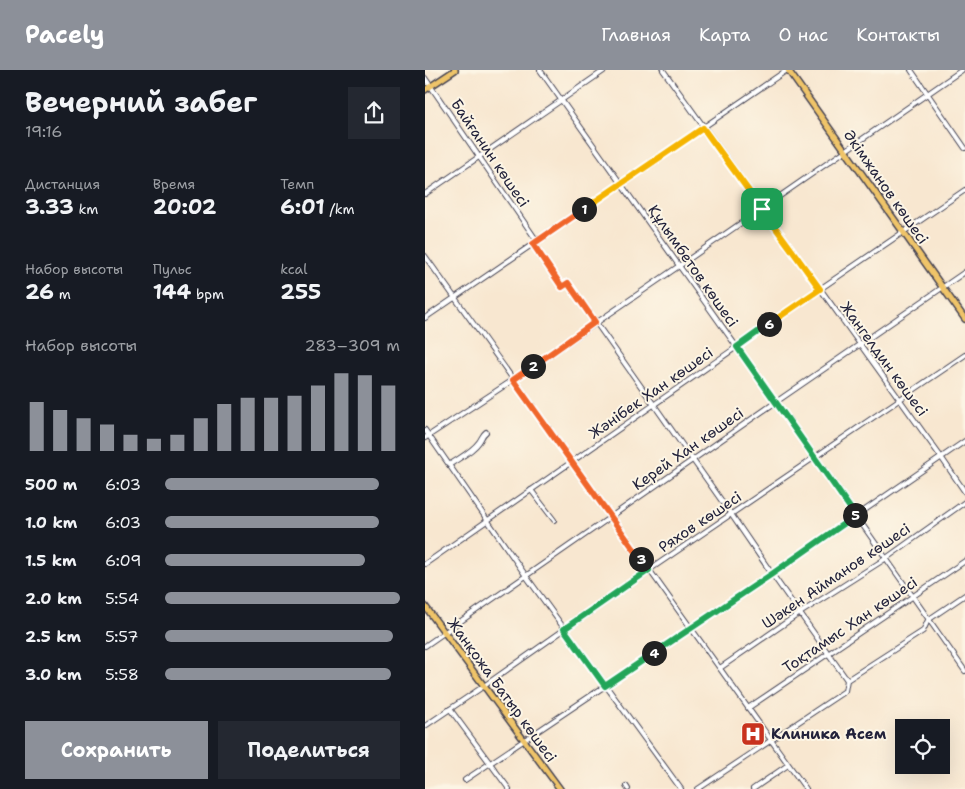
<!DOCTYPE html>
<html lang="ru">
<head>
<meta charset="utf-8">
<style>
  body { margin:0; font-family:"Shantell Sans",sans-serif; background:#242831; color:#f1f3f6; height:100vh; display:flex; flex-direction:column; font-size:19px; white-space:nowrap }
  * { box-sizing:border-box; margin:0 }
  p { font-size:16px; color:#9ea1a6 }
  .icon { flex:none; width:28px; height:28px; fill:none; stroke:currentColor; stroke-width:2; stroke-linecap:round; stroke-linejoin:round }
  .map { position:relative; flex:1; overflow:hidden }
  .side { display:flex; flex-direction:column; background:#171b24; width:425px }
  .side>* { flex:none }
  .buttons { position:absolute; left:470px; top:649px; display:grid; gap:10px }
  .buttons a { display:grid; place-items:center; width:55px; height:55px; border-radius:0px; background:#171b24; box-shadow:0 5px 20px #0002; font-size:25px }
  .pin { position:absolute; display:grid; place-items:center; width:42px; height:42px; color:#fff; margin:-21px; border-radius:10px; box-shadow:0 2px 8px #0006 }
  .km { position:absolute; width:25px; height:25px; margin:-12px; border-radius:50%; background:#222; color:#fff; font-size:14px; line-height:25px; text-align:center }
  .round { display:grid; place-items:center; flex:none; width:52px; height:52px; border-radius:0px; background:#242831 }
  .summary { display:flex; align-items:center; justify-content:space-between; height:85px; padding:0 25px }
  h1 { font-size:28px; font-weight:700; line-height:38px }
  .figures { display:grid; grid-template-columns:repeat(3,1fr); gap:8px; height:85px; padding:5px 25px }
  .figures div { display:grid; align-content:center }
  .figures b { font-size:21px; font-weight:700 }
  .figures small { font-size:14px; font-weight:400 }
  .figures p { font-size:14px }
  .chart { height:140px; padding:10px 25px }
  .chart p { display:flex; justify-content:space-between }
  .chart svg { width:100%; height:90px; margin-top:5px; stroke:#8c9099; stroke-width:6 }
  .primary-button { display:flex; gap:10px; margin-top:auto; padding:10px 25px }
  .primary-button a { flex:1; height:58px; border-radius:0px; background:#8c9099; color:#fff; font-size:20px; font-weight:700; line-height:58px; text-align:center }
  .primary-button a+a { background:#242831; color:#f1f3f6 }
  ul { padding:0 25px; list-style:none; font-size:16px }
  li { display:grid; grid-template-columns:80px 60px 1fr; align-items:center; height:38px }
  li i { height:12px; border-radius:6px; background:#8c9099 }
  header { display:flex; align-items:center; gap:30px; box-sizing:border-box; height:70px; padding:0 25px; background:#8c9099; color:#fff }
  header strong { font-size:24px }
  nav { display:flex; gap:28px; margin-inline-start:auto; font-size:18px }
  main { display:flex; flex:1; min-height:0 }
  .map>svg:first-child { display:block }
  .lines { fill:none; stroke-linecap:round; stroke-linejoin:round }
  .minor-casing { stroke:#424051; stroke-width:6 }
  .major-casing { stroke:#424051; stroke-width:8 }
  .minor { stroke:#fff; stroke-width:4 }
  .major { stroke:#efc469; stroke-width:5 }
  .split-1-casing { stroke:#fff; stroke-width:10 }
  .split-2-casing { stroke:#fff; stroke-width:10 }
  .split-3-casing { stroke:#fff; stroke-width:10 }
  .split-4-casing { stroke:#fff; stroke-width:10 }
  .split-5-casing { stroke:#fff; stroke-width:10 }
  .split-6-casing { stroke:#fff; stroke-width:10 }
  .split-7-casing { stroke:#fff; stroke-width:10 }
  .split-1 { stroke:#f5b400; stroke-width:6 }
  .split-2 { stroke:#f0652b; stroke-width:6 }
  .split-3 { stroke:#f0652b; stroke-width:6 }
  .split-4 { stroke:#22a559; stroke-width:6 }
  .split-5 { stroke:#22a559; stroke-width:6 }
  .split-6 { stroke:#22a559; stroke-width:6 }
  .split-7 { stroke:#f5b400; stroke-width:6 }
  .labels { text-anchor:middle; stroke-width:4; stroke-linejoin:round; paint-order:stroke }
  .street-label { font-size:15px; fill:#22223b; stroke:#fcf5e5 }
  .poi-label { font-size:15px; font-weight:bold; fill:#22223b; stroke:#fcf5e5; text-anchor:start }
</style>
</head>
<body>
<header>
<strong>Pacely</strong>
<nav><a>Главная</a><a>Карта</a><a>О нас</a><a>Контакты</a></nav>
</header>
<main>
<section class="side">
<div class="summary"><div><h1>Вечерний забег</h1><p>19:16</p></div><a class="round"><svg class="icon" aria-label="share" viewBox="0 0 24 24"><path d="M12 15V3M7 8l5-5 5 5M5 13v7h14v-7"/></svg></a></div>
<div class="figures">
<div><p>Дистанция</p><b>3.33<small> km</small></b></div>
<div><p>Время</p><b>20:02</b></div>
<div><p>Темп</p><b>6:01<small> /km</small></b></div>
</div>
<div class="figures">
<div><p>Набор высоты</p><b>26<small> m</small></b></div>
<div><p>Пульс</p><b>144<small> bpm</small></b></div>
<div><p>kcal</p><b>255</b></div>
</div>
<div class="chart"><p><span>Набор высоты</span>283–309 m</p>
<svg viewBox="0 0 160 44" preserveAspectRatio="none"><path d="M5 44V20M15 44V24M25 44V28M35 44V31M45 44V36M55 44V38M65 44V36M75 44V28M85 44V21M95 44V18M105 44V18M115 44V17M125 44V12M135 44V6M145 44V7M155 44V12"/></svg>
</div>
<ul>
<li><b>500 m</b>6:03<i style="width:91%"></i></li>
<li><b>1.0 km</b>6:03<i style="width:91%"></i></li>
<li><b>1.5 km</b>6:09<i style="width:85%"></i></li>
<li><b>2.0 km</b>5:54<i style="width:100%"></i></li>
<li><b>2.5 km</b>5:57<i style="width:97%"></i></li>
<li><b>3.0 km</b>5:58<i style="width:96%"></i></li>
</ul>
<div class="primary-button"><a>Сохранить</a><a>Поделиться</a></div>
</section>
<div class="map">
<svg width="540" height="719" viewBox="0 0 540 719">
  <rect width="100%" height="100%" fill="#fcf5e5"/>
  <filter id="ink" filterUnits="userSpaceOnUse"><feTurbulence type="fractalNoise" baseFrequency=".02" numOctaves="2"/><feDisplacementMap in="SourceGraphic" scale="10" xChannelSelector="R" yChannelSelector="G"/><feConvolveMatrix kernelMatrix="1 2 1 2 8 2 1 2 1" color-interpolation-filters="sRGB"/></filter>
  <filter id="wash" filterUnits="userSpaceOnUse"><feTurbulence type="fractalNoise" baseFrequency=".0096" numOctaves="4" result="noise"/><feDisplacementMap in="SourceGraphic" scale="20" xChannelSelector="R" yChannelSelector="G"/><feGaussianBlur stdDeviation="1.12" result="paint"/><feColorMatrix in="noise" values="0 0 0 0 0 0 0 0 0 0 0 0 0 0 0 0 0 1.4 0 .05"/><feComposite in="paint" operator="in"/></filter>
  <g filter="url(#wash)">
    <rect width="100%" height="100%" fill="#f8e7d0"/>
  </g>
  <g filter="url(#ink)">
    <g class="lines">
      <defs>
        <g id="minor">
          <polyline points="115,0 390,387 540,601"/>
          <polyline points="238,0 516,387 540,422"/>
          <polyline points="486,0 540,78"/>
          <polyline points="0,8 112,171"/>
          <polyline points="0,124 180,0"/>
          <polyline points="108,174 137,217 143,213 306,444 347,504 422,610"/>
          <polyline points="0,186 381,719"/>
          <polyline points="0,248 362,0"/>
          <polyline points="0,360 101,506 256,719"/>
          <polyline points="0,368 88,310 254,196 537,0"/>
          <path d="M24,395C34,388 47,382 54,372C57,368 57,365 61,362"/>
          <polyline points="106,420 129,450"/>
          <polyline points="0,494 395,219 540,120"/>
          <polyline points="0,576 351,332 540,202"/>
          <polyline points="295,598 375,543 460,489 540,432"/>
          <polyline points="323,638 540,491"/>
          <polyline points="25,639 84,719"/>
          <polyline points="0,656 59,616 224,500 540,285"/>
          <polyline points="40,710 347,504 540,371"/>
          <polyline points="201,716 203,719"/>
          <polyline points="273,719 420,621 422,610 498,561 503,550 540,525"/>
          <polyline points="328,719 363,695"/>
        </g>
        <g id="major">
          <polyline points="363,0 540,249"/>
          <polyline points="0,20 30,0"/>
          <polyline points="0,536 135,719"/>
        </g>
      </defs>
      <use href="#minor" class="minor-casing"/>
      <use href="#major" class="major-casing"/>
      <use href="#minor" class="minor"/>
      <use href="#major" class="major"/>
    </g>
  </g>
  <g class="lines" filter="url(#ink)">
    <defs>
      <polyline id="split-1" points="159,139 278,58 337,139"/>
      <polyline id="split-2" points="108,296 170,252 143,213 137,217 108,174 159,139"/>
      <polyline id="split-3" points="108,296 88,310 216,489"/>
      <polyline id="split-4" points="216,489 224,500 139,559 180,616 229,583"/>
      <polyline id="split-5" points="229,583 347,504 430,446 430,445"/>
      <polyline id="split-6" points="344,254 312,277 430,445"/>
      <polyline id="split-7" points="337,139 395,219 344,254"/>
    </defs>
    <use href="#split-1" class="split-1-casing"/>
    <use href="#split-2" class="split-2-casing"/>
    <use href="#split-3" class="split-3-casing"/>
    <use href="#split-4" class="split-4-casing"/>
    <use href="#split-5" class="split-5-casing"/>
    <use href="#split-6" class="split-6-casing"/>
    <use href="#split-7" class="split-7-casing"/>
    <use href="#split-1" class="split-1"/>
    <use href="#split-2" class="split-2"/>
    <use href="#split-3" class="split-3"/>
    <use href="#split-4" class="split-4"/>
    <use href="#split-5" class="split-5"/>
    <use href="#split-6" class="split-6"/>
    <use href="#split-7" class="split-7"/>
  </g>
  <defs>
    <symbol id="hospital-square" viewBox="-11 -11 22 22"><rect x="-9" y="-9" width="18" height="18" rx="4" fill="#c8321e" stroke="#fcf5e5"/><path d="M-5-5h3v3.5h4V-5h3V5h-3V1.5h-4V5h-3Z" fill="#fff"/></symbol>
  </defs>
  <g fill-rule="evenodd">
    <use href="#hospital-square" x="314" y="650" width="28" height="28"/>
  </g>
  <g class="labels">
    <g class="street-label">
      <text transform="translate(65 83) rotate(56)" y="5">Байғанин көшесі</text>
      <text transform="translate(461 117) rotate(55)" y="5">Әкімжанов көшесі</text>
      <text transform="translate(268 196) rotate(55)" y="5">Құлымбетов көшесі</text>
      <text transform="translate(459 289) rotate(54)" y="5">Жангелдин көшесі</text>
      <text transform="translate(226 323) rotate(-35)" y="5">Жәнібек Хан көшесі</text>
      <text transform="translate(263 379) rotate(-35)" y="5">Керей Хан көшесі</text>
      <text transform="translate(275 452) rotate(-34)" y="5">Ряхов көшесі</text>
      <text transform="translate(411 506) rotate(-34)" y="5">Шәкен Айманов көшесі</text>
      <text transform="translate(425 555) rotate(-34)" y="5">Тоқтамыс Хан көшесі</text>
      <text transform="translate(77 620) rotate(54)" y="5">Жанқожа Батыр көшесі</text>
    </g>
    <g class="poi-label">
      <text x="346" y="669">Клиника Асем</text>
    </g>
  </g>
</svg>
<div class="buttons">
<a><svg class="icon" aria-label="locate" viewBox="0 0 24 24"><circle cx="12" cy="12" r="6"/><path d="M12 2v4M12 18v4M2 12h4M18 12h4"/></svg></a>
</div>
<div class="pin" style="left:337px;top:139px;background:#1e9e55"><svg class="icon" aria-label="arrive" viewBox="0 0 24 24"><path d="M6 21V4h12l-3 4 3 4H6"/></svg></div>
<b class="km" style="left:159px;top:139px">1</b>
<b class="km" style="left:108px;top:296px">2</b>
<b class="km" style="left:216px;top:489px">3</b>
<b class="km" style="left:229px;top:583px">4</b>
<b class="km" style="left:430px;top:445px">5</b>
<b class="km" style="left:344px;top:254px">6</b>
</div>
</main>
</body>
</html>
